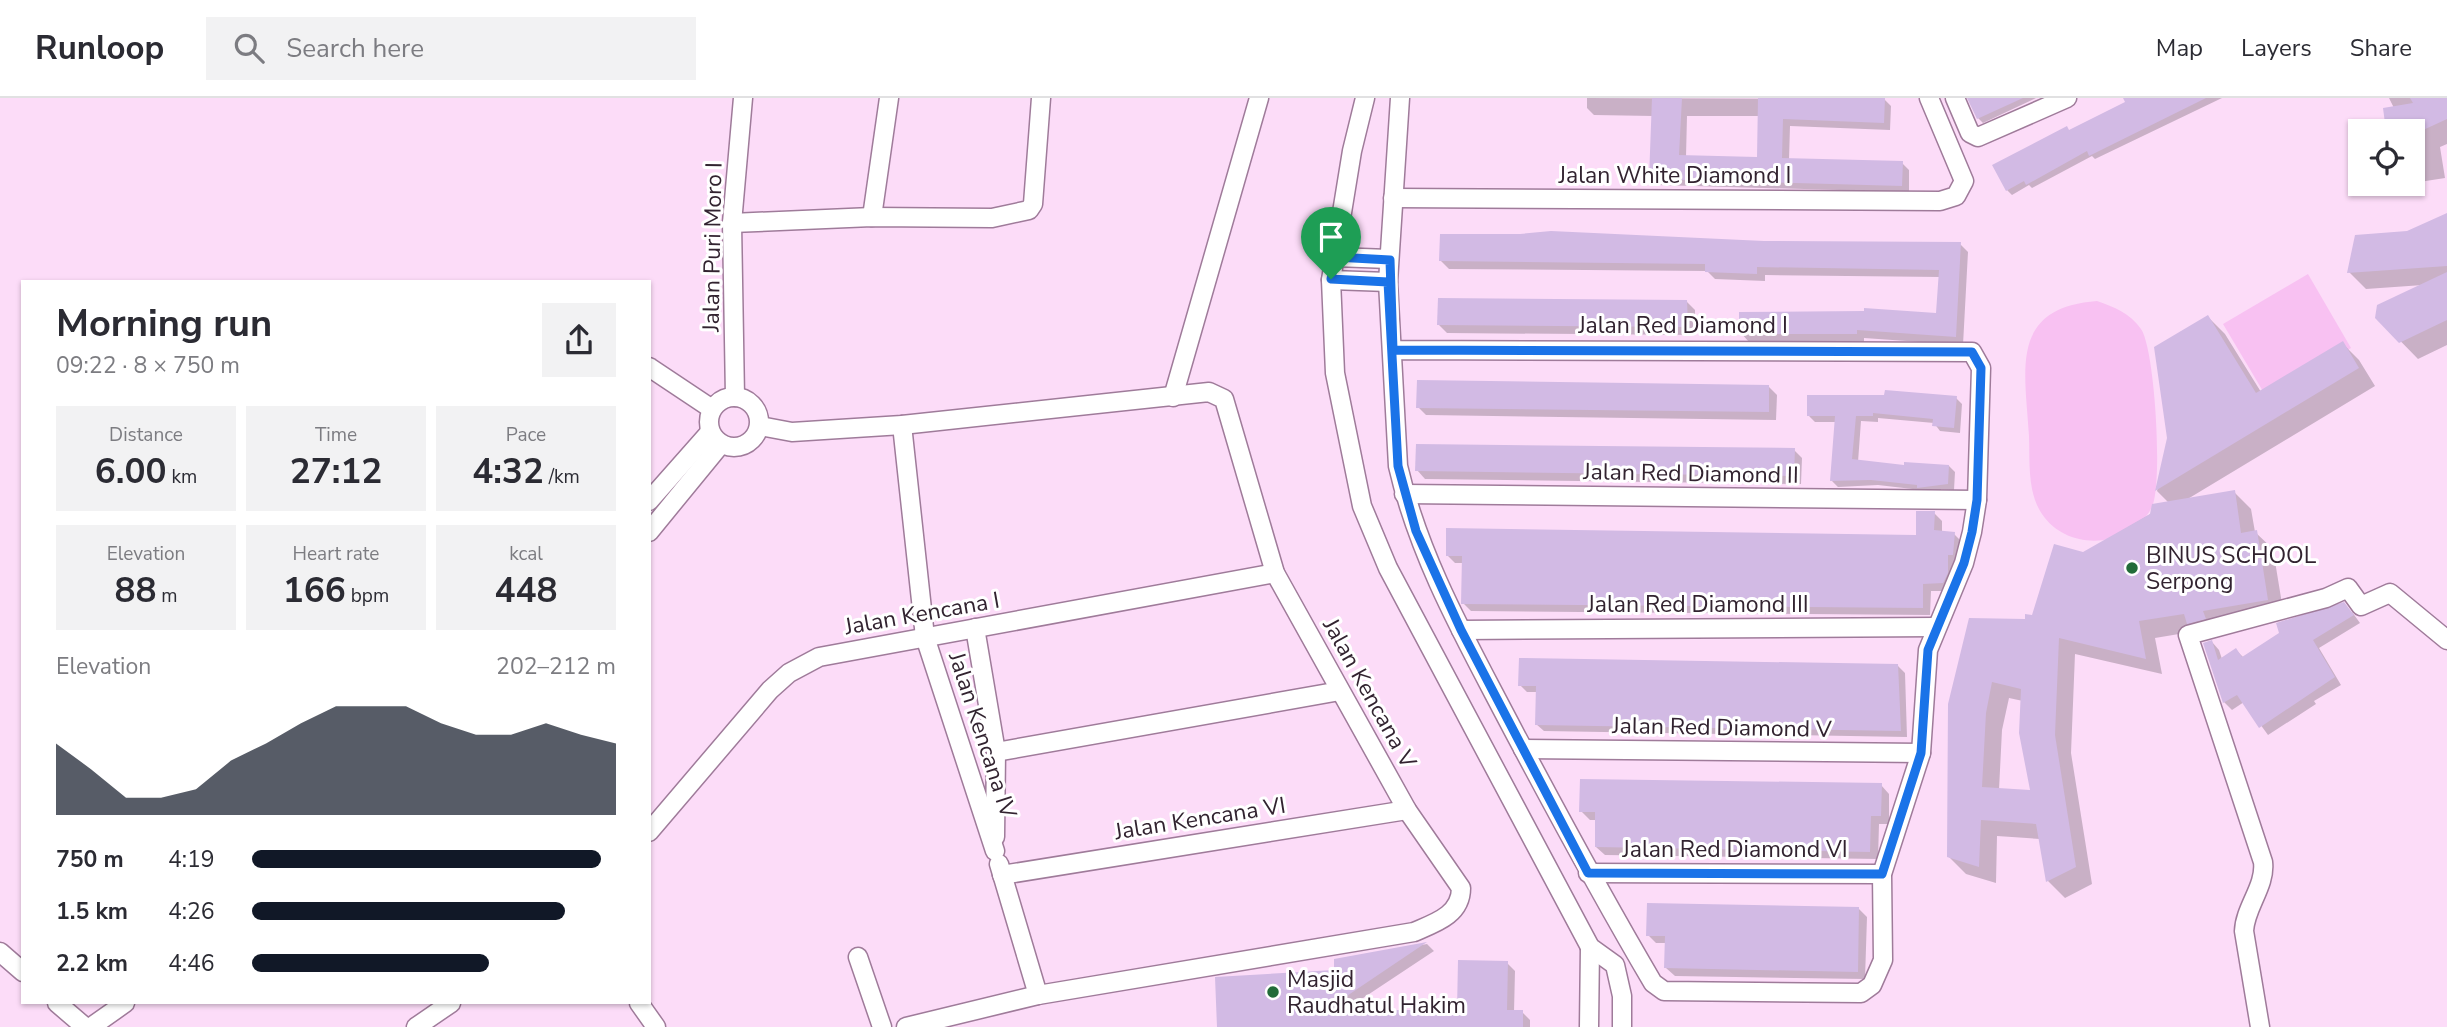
<!DOCTYPE html>
<html lang="en">
<head>
<meta charset="utf-8">
<style>
  body { margin:0; font-family:"Nunito Sans",sans-serif; background:#f2f2f3; color:#2b2b33; height:100vh; display:flex; flex-direction:column; font-size:26px; white-space:nowrap }
  * { box-sizing:border-box; margin:0 }
  p { font-size:23px; color:#7c7c81 }
  .icon { flex:none; width:38px; height:38px; fill:none; stroke:currentColor; stroke-width:2; stroke-linecap:round; stroke-linejoin:round }
  .map { position:relative; flex:1; overflow:hidden }
  .side { position:absolute; left:21px; top:182px; width:630px; height:724px; display:flex; flex-direction:column; background:#fff; border-radius:0px; box-shadow:0 2px 5px #0004 }
  .side>* { flex:none }
  .tools { position:absolute; left:2348px; top:21px; display:grid; gap:14px }
  .tools a { display:grid; place-items:center; width:77px; height:77px; border-radius:0px; background:#fff; box-shadow:0 2px 5px #0004; font-size:35px }
  .pin { position:absolute; display:grid; place-items:center; width:60px; height:60px; color:#fff; margin:-72px -30px; border-radius:50% 50% 50% 0; rotate:-45deg; box-shadow:0 0 7px #0007 }
  .pin .icon { rotate:45deg }
  .round { display:grid; place-items:center; flex:none; width:74px; height:74px; border-radius:0px; background:#f2f2f3 }
  .summary { display:flex; align-items:center; justify-content:space-between; height:119px; padding:0 35px }
  h1 { font-size:38px; font-weight:700; line-height:52px }
  .stats { display:grid; grid-template-columns:repeat(3,1fr); gap:10px; height:119px; padding:7px 35px }
  .stats div { display:grid; align-content:center; border-radius:0px; background:#f2f2f3; text-align:center }
  .stats b { font-size:35px; font-weight:700 }
  .stats small { font-size:19px; font-weight:400 }
  .stats p { font-size:19px }
  .chart { height:196px; padding:14px 35px }
  .chart p { display:flex; justify-content:space-between }
  .chart svg { width:100%; height:126px; margin-top:7px; fill:#111827; opacity:.7 }
  ul { padding:0 35px; list-style:none; font-size:23px }
  li { display:grid; grid-template-columns:112px 84px 1fr; align-items:center; height:52px }
  li i { height:18px; border-radius:9px; background:#111827 }
  header { display:flex; align-items:center; gap:42px; box-sizing:border-box; height:98px; padding:0 35px; background:#fff; border-bottom:2px solid #e1e1e2 }
  header strong { font-size:33px }
  nav { display:flex; gap:38px; margin-inline-start:auto; font-size:24px }
  .search { width:490px; height:63px; background:#f2f2f3; display:flex; align-items:center; gap:18px; box-sizing:border-box; padding:0 24px; border-radius:0px; color:#7c7c81; font-size:26px }
  .map>svg:first-child { display:block }
  .green { fill:#f8c1f2 }
  .shadow { fill:#0003; fill-rule:evenodd }
  .building { fill:#d2bae4; fill-rule:evenodd }
  .lines { fill:none; stroke-linecap:round; stroke-linejoin:round }
  .minor-casing { stroke:#9f7b9a; stroke-width:21 }
  .minor { stroke:#fff; stroke-width:18 }
  .route-casing { stroke:#fff; stroke-width:14 }
  .route { stroke:#1a73e8; stroke-width:9 }
  .poi-dot { fill:#226b39; stroke:#fff; stroke-width:2.5 }
  .labels { text-anchor:middle; stroke-width:6; stroke-linejoin:round; paint-order:stroke }
  .street-label { font-size:23px; fill:#322330; stroke:#fff }
  .poi-label { font-size:23px; fill:#322330; stroke:#fff; text-anchor:start }
</style>
</head>
<body>
<header>
<strong>Runloop</strong>
<div class="search"><svg class="icon" aria-label="search" viewBox="0 0 24 24"><circle cx="10" cy="10" r="6"/><path d="M15 15l6 6"/></svg>Search here</div>
<nav><a>Map</a><a>Layers</a><a>Share</a></nav>
</header>
<div class="map">
<svg width="2447" height="929" viewBox="0 0 2447 929">
  <rect width="100%" height="100%" fill="#fcdcf8"/>
  <g class="green">
    <polygon points="2308,176 2351,250 2267,300 2223,226"/>
    <path d="M2097,203C2114,209 2130,215 2141,231C2155,251 2163,386 2152,409C2131,450 2068,455 2042,416C2027,394 2030,363 2029,338C2025,271 2009,210 2097,203Z"/>
  </g>
  <g class="shadow">
    <path d="M1587,0L1884,1L1891,8L1890,32L1790,28L1789,62L1902,65L1909,72V94L1658,87L1651,80L1653,18L1594,17L1587,10ZM1687,18H1760L1759,61L1686,59Z"/>
    <polygon points="1973,0 2036,0 1983,25 1978,20"/>
    <polygon points="2137,0 2222,0 2095,61 2092,58 2032,90 2029,87 2012,97 2007,92 2070,34"/>
    <polygon points="2389,0 2447,0 2447,46 2440,49 2445,80 2413,85 2413,33 2388,33 2385,12 2394,10"/>
    <polygon points="2447,117 2447,247 2418,261 2377,219 2423,187 2366,191 2349,174 2407,135"/>
    <polygon points="1763,145 1960,146 1968,154 1963,247 1864,240 1864,244 1749,244 1741,235 1937,217 1940,179 1765,177 1765,183 1715,181 1707,173 1449,171 1441,163"/>
    <polygon points="1687,204 1695,212 1695,237 1447,235 1439,227"/>
    <path d="M2208,219L2225,236L2261,294L2342,245L2359,262L2375,288L2186,402L2234,394L2251,411L2255,434L2273,451L2284,518L2219,530L2221,537L2206,542L2197,533L2155,540L2162,576L2075,556L2071,655L2092,786L2065,800L2048,783L2040,741L1997,738L1996,785L1966,776L1949,759L1950,606L2026,523L2033,520L2083,456L2169,405L2157,393L2169,340ZM2009,600L2023,603L2032,694L1999,692L2002,632Z"/>
    <polygon points="1768,288 1777,297 1776,322 1426,317 1418,309"/>
    <polygon points="1956,300 1962,306 1960,335 1940,333 1934,325 1878,320 1878,324 1861,323 1858,364 1905,369 1949,368 1955,374 1954,392 1941,391 1941,396 1925,395 1921,392 1878,387 1838,389 1832,383 1836,324 1815,324 1809,318"/>
    <polygon points="1794,352 1802,360 1801,386 1425,381 1417,372"/>
    <polygon points="1934,415 1942,423 1942,434 1954,436 1962,444 1960,465 1955,464 1955,484 1951,493 1931,493 1930,517 1471,513 1463,505 1463,465 1455,465 1447,457 1917,438"/>
    <polygon points="2352,514 2360,525 2319,550 2341,587 2314,603 2316,606 2268,637 2244,604 2232,612 2224,604 2205,546 2212,544 2219,552 2222,561 2236,552 2244,560"/>
    <polygon points="1898,568 1905,575 1907,639 1544,633 1536,626 1537,594 1527,594 1520,587"/>
    <polygon points="1881,687 1889,696 1889,726 1879,726 1878,761 1605,757 1596,749 1597,722 1590,722 1581,713"/>
    <polygon points="1858,810 1867,819 1865,881 1675,878 1666,870 1667,845 1656,845 1648,837"/>
    <polygon points="1427,846 1434,853 1342,914 1459,913 1507,865 1515,873 1514,914 1522,914 1530,922 1530,929 1219,929 1336,873 1336,862"/>
  </g>
  <g class="building">
    <polygon points="1652,0 1682,0 1679,57 1757,59 1758,0 1885,0 1884,25 1783,21 1782,60 1903,63 1902,88 1649,81"/>
    <polygon points="1967,0 2023,0 1977,21"/>
    <polygon points="2123,0 2206,0 2089,58 2087,53 2026,87 2024,83 2006,93 1992,67 2067,28 2069,32 2125,4"/>
    <polygon points="2410,0 2447,0 2447,21 2421,33 2386,33 2383,10 2413,5"/>
    <polygon points="2447,115 2447,168 2347,175 2355,137 2407,133"/>
    <polygon points="1551,133 1764,143 1961,144 1956,239 1857,232 1857,236 1739,236 1739,214 1864,213 1864,210 1936,215 1939,172 1757,169 1757,176 1705,174 1705,166 1439,163 1440,136 1520,136"/>
    <polygon points="2447,174 2447,222 2399,245 2375,220 2377,207"/>
    <polygon points="1438,200 1687,202 1688,229 1437,227"/>
    <polygon points="2208,217 2256,295 2343,243 2359,270 2155,393 2167,340 2154,249"/>
    <polygon points="1417,282 1769,287 1769,314 1416,310"/>
    <polygon points="1885,292 1957,298 1954,330 1932,328 1933,321 1873,315 1873,318 1856,318 1852,361 1904,367 1904,364 1949,367 1948,386 1917,390 1917,387 1871,382 1830,383 1835,318 1807,318 1807,297 1884,297"/>
    <polygon points="1416,346 1795,350 1794,378 1415,373"/>
    <path d="M2235,392L2241,435L2257,432L2268,502L2203,513L2206,521L2187,526L2184,516L2139,523L2146,561L2059,540L2055,637L2076,769L2046,784L2036,726L1981,722L1979,769L1947,759L1948,606L1969,520L2025,521V516L2032,517L2054,446L2083,454L2150,416L2152,406ZM1992,584L2021,591L2019,635L2030,692L1982,689L1986,615Z"/>
    <polygon points="1916,413 1935,413 1934,432 1955,434 1953,457 1948,457 1948,475 1943,485 1923,486 1923,510 1461,506 1462,458 1446,458 1446,430 1916,437"/>
    <polygon points="2344,504 2354,517 2313,542 2335,579 2259,630 2237,597 2223,605 2203,545 2212,542 2218,562 2236,550 2242,559 2279,535 2276,525"/>
    <polygon points="1519,560 1898,566 1901,633 1535,627 1536,588 1518,588"/>
    <polygon points="1580,681 1882,685 1881,718 1871,718 1870,754 1595,749 1595,714 1579,714"/>
    <polygon points="1647,805 1859,809 1858,874 1664,870 1665,838 1646,838"/>
    <polygon points="1427,844 1326,912 1457,912 1458,862 1508,863 1507,912 1523,912 1523,929 1217,929 1215,879 1334,872 1334,861"/>
  </g>
  <g class="lines">
    <defs>
      <g id="minor">
        <polyline points="1365,0 1352,53 1331,182 1335,275 1362,408 1388,470 1590,849 1615,867 1622,898 1622,929"/>
        <polyline points="1955,0 1970,35 1978,39 2067,0"/>
        <polyline points="1393,100 1940,103 1956,98 1964,83 1929,0"/>
        <polyline points="872,119 889,0"/>
        <polyline points="732,125 872,119 992,120 1029,112 1033,106 1041,0"/>
        <polyline points="1335,159 1389,161"/>
        <polyline points="1331,182 1388,184"/>
        <path d="M1393,252L1972,254L1981,270L1977,402L1972,434L1964,465L1928,552L1921,655L1882,776L1883,862L1872,887L1861,895L1664,893L1653,885C1600,795 1551,704 1502,611C1461,533 1418,455 1398,368L1388,184L1400,0"/>
        <polyline points="649,269 712,311"/>
        <circle cx="734" cy="324" r="25"/>
        <polyline points="735,299 732,125 743,0"/>
        <polyline points="1173,299 1259,0"/>
        <polyline points="902,327 925,539 995,753"/>
        <path d="M760,328L792,334L902,327L1209,294L1224,301L1275,475L1407,712L1461,790C1461,817 1435,825 1414,834L1038,897L906,929"/>
        <polyline points="1404,396 1977,402"/>
        <polyline points="649,403 710,334"/>
        <polyline points="649,434 721,346"/>
        <polyline points="975,530 996,654 995,739"/>
        <polyline points="1461,532 1936,529"/>
        <polyline points="1523,651 1921,655"/>
        <polyline points="996,654 1340,593"/>
        <polyline points="649,734 770,592 789,575 819,559 1275,475"/>
        <polyline points="999,766 1038,897"/>
        <polyline points="1588,775 1882,776"/>
        <polyline points="1002,777 1407,712"/>
        <polyline points="0,854 23,874"/>
        <polyline points="858,859 882,929"/>
        <polyline points="57,905 85,929"/>
        <polyline points="639,905 656,929"/>
        <polyline points="91,929 125,905"/>
        <polyline points="416,929 451,905"/>
        <polyline points="1589,929 1590,849"/>
        <path d="M2260,929L2244,833C2245,809 2266,788 2263,764L2188,537L2326,500L2348,490L2361,508L2390,495L2447,542"/>
      </g>
    </defs>
    <use href="#minor" class="minor-casing"/>
    <use href="#minor" class="minor"/>
  </g>
  <g class="lines">
    <defs>
      <polyline id="route" points="1331,181 1388,184 1398,368 1416,433 1461,532 1588,775 1882,776 1921,655 1928,552 1964,465 1972,434 1977,402 1981,270 1972,254 1393,252 1390,162 1335,159 1331,181"/>
    </defs>
    <use href="#route" class="route-casing"/>
    <use href="#route" class="route"/>
  </g>
  <g class="poi-dot">
    <circle cx="2132" cy="470" r="7"/>
    <circle cx="1273" cy="894" r="7"/>
  </g>
  <g class="labels">
    <g class="street-label">
      <text x="1675" y="85">Jalan White Diamond I</text>
      <text transform="translate(712 149) rotate(-89)" y="8">Jalan Puri Moro I</text>
      <text x="1683" y="235">Jalan Red Diamond I</text>
      <text transform="translate(1691 375) rotate(1)" y="8">Jalan Red Diamond II</text>
      <text x="1698" y="514">Jalan Red Diamond III</text>
      <text transform="translate(922 515) rotate(-10)" y="8">Jalan Kencana I</text>
      <text transform="translate(1370 595) rotate(61)" y="8">Jalan Kencana V</text>
      <text transform="translate(1722 629) rotate(1)" y="8">Jalan Red Diamond V</text>
      <text transform="translate(983 637) rotate(72)" y="8">Jalan Kencana IV</text>
      <text transform="translate(1200 720) rotate(-9)" y="8">Jalan Kencana VI</text>
      <text x="1735" y="759">Jalan Red Diamond VI</text>
    </g>
    <g class="poi-label">
      <text x="2146" y="465">BINUS SCHOOL<tspan x="2146" dy="26">Serpong</tspan></text>
      <text x="1287" y="889">Masjid<tspan x="1287" dy="26">Raudhatul Hakim</tspan></text>
    </g>
  </g>
</svg>
<div class="tools">
<a><svg class="icon" aria-label="locate" viewBox="0 0 24 24"><circle cx="12" cy="12" r="6"/><path d="M12 2v4M12 18v4M2 12h4M18 12h4"/></svg></a>
</div>
<div class="pin" style="left:1331px;top:181px;background:#1e9e55"><svg class="icon" aria-label="arrive" viewBox="0 0 24 24"><path d="M6 21V4h12l-3 4 3 4H6"/></svg></div>
<section class="side">
<div class="summary"><div><h1>Morning run</h1><p>09:22 · 8 × 750 m</p></div><a class="round"><svg class="icon" aria-label="share" viewBox="0 0 24 24"><path d="M12 15V3M7 8l5-5 5 5M5 13v7h14v-7"/></svg></a></div>
<div class="stats">
<div><p>Distance</p><b>6.00<small> km</small></b></div>
<div><p>Time</p><b>27:12</b></div>
<div><p>Pace</p><b>4:32<small> /km</small></b></div>
</div>
<div class="stats">
<div><p>Elevation</p><b>88<small> m</small></b></div>
<div><p>Heart rate</p><b>166<small> bpm</small></b></div>
<div><p>kcal</p><b>448</b></div>
</div>
<div class="chart"><p><span>Elevation</span>202–212 m</p>
<svg viewBox="0 0 160 44" preserveAspectRatio="none"><path d="M0 44V19L10 28L20 38L30 38L40 35L50 25L60 19L70 12L80 6L90 6L100 6L110 12L120 16L130 16L140 12L150 16L160 19V44z"/></svg>
</div>
<ul>
<li><b>750 m</b>4:19<i style="width:96%"></i></li>
<li><b>1.5 km</b>4:26<i style="width:86%"></i></li>
<li><b>2.2 km</b>4:46<i style="width:65%"></i></li>
</ul>
</section>
</div>
</body>
</html>
